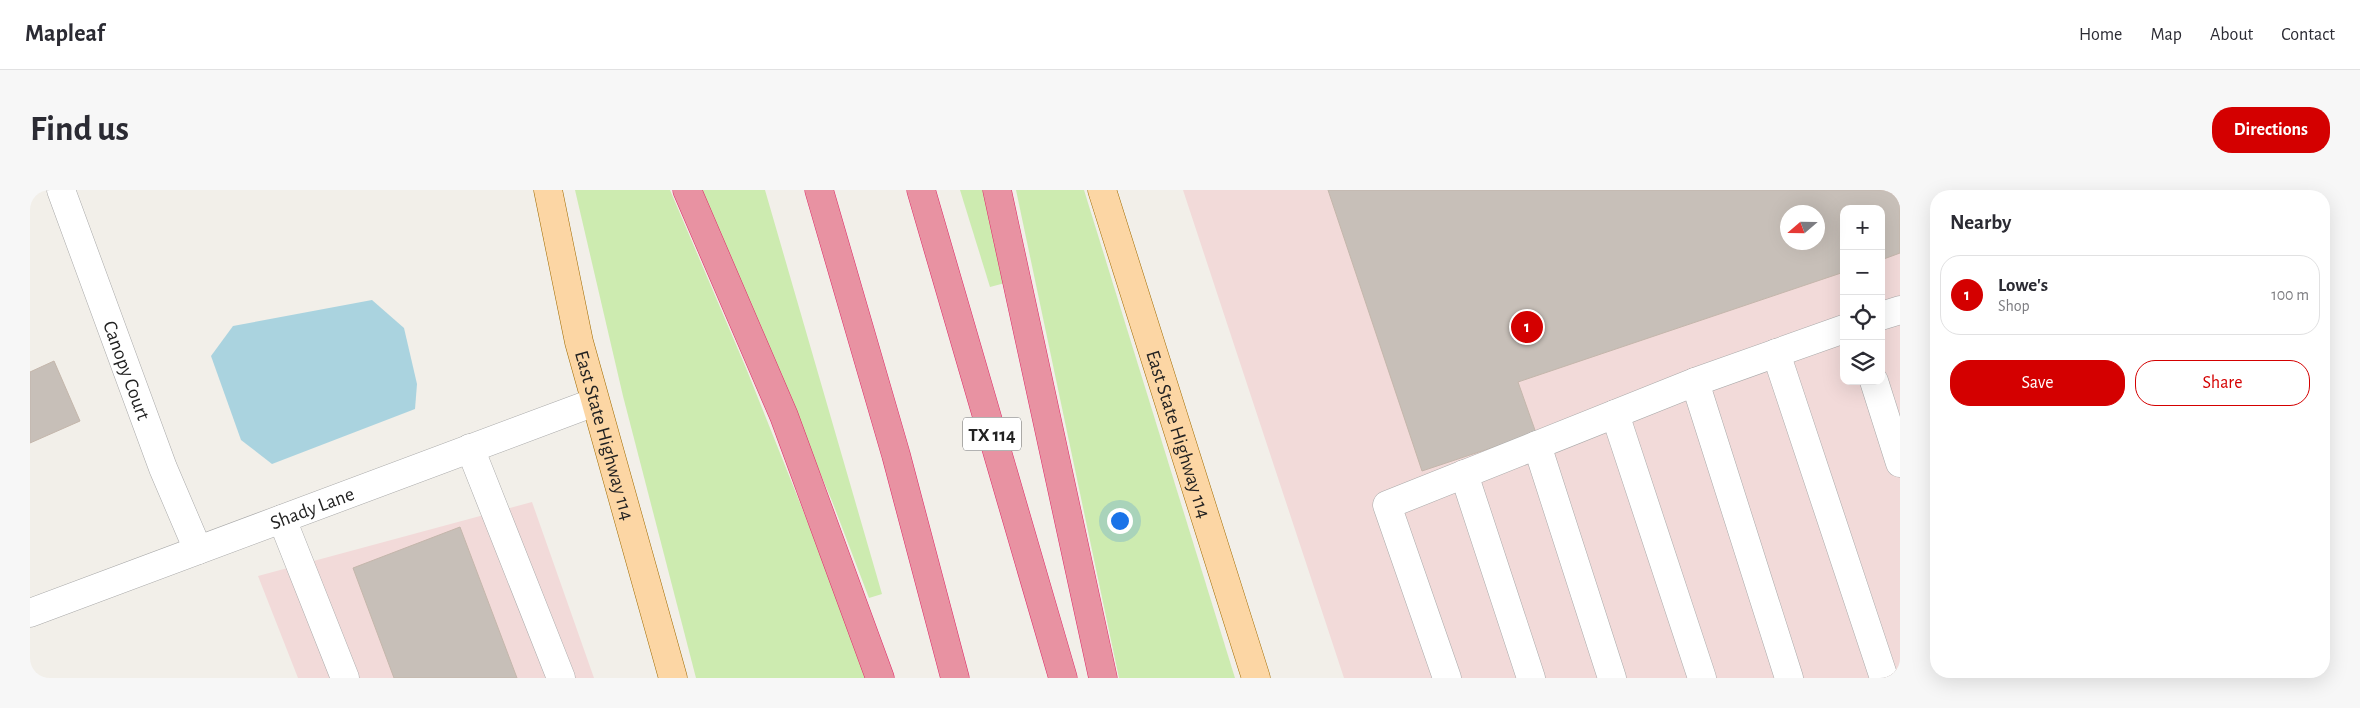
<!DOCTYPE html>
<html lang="en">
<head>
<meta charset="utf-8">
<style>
	:root { --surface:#fff; --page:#f7f7f7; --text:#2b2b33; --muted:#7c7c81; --line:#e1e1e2; --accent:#d40000 }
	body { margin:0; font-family:"Alegreya Sans",sans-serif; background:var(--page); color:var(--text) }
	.controls { position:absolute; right:15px; top:15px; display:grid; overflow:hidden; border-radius:10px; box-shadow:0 5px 20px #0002 }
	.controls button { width:45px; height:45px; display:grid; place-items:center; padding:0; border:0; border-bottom:1px solid var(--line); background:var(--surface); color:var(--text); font:25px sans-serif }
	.compass { position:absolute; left:1750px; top:15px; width:45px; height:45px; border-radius:50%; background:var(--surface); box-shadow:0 5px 20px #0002; rotate:250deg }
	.you { position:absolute; left:1089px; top:330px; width:18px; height:18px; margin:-12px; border:4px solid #fff; border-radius:50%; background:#1a73e8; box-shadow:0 0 0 8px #1a73e833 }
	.badge { display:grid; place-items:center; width:32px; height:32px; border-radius:50%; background:var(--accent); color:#fff; font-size:16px; font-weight:700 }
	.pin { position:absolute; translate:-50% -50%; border:2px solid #fff; box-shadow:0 1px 5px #0006 }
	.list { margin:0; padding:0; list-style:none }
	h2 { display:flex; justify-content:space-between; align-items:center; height:65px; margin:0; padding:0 20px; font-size:21px }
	h2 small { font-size:16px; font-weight:400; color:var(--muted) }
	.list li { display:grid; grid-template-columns:32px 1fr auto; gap:15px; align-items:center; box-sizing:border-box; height:80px; margin:0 10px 10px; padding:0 10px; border:1px solid var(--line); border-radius:20px }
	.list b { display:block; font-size:19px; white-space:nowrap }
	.list p { margin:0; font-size:16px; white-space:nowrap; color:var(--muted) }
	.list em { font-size:16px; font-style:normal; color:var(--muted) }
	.actions { display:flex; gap:10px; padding:15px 20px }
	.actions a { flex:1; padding:11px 0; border:1px solid var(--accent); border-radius:20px; text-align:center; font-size:18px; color:var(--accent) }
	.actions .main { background:var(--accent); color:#fff }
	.icon { flex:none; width:28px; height:28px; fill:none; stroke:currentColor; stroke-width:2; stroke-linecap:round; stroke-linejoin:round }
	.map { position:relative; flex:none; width:1870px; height:488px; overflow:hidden; border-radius:20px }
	header { display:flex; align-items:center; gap:30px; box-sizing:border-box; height:70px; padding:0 25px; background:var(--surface); border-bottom:1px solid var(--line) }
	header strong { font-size:24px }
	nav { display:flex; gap:28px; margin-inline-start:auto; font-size:18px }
	.intro { display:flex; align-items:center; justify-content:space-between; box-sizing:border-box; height:120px; padding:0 30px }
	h1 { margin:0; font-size:35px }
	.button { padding:12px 22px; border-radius:20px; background:var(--accent); color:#fff; font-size:18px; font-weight:700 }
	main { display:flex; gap:30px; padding:0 30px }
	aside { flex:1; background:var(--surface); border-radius:20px; box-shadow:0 5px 20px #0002 }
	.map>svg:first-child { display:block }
</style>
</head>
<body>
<header>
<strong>Mapleaf</strong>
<nav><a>Home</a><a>Map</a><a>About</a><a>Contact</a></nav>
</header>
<div class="intro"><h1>Find us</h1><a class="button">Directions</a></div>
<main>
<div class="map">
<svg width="1870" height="488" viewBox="0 0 1870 488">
	<rect width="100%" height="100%" fill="#f2efe9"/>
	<g fill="#f2dad9" fill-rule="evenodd">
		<path d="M1153,0H1870V488H1314ZM1814,19H1851V191H1814ZM1758,22H1788V52H1758Z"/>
		<polygon points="502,312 564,488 268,488 228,386"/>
	</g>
	<g fill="#cdebb0">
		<polygon points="545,0 640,0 716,178 840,488 666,488 593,206"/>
		<polygon points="670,0 735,0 852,404 839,408 802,311"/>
		<polygon points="930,0 956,0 975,93 960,97"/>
		<polygon points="986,0 1054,0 1205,488 1089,488"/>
	</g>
	<polygon fill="#aad3df" points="342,110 374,138 387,194 385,219 242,274 211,250 181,166 203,136"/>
	<g fill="#c7bfb8" stroke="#c4b6ab" fill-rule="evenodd">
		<path d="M1298,0H1870V63L1851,70V19H1814V82L1488,192L1506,243L1392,281ZM1758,22H1788V52H1758Z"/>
		<polygon points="24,171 50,231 0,253 0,182"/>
		<polygon points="430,337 487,488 364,488 323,378"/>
	</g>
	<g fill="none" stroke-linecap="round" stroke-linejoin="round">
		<defs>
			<g id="minor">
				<path id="s1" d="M31,0L133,278L168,360"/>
				<polyline points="1851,126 1870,120"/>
				<polyline points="1746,163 1854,488"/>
				<polyline points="1844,191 1870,273"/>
				<polyline points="1585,224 1672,488"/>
				<polyline points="1507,255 1582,488"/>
				<polyline points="440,258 531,488"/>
				<polyline points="1434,284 1501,488"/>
				<polyline points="252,329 315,488"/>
				<path id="s2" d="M0,423L565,212"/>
				<polyline points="1417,488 1357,315 1665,192"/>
				<polyline points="1759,488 1665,192 1814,139"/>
			</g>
			<g id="major">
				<path id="s3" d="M518,0L549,152L643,488"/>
				<path id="s4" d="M1072,0L1226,488"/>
			</g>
			<g id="highway">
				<polyline points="657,0 754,226 850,488"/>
				<polyline points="789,0 866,265 925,488"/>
				<polyline points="891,0 1033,488"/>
				<polyline points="967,0 1073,488"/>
			</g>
		</defs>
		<use href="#minor" stroke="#a9a9a9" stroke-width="29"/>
		<use href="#major" stroke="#a06b00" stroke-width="29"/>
		<use href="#highway" stroke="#dc2a67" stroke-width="29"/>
		<use href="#minor" stroke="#fff" stroke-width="28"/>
		<use href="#major" stroke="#fcd6a4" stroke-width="28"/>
		<use href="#highway" stroke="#e892a2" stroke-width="28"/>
	</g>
	<g text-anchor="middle" stroke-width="4" stroke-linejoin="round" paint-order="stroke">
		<rect fill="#fff" stroke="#646464" stroke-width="1" x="933" y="227.5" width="58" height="33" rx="4"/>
		<g font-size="19" font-weight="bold" fill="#222">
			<text x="962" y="251">TX 114</text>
		</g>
		<g font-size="20" fill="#222" stroke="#fff">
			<text dy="7" stroke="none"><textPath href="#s1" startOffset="192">Canopy Court</textPath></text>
			<text dy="7" stroke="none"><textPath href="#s4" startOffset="256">East State Highway 114</textPath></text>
			<text dy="7" stroke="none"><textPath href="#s3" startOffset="252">East State Highway 114</textPath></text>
			<text dy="7" stroke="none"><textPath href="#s2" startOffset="301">Shady Lane</textPath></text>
		</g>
	</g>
</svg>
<div class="controls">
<button>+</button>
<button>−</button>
<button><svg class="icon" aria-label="locate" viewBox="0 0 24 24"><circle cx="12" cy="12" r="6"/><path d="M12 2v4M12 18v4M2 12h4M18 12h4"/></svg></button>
<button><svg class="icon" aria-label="layers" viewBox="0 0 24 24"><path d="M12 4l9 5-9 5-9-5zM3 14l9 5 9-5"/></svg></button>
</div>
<svg class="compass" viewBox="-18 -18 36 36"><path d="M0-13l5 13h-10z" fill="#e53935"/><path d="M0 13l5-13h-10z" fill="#7c7c81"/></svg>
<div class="you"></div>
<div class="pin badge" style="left:1497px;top:137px">1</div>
</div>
<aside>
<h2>Nearby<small></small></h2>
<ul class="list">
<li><span class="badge">1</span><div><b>Lowe's</b><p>Shop</p></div><em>100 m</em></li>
</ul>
<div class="actions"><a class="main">Save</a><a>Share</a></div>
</aside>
</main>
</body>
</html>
